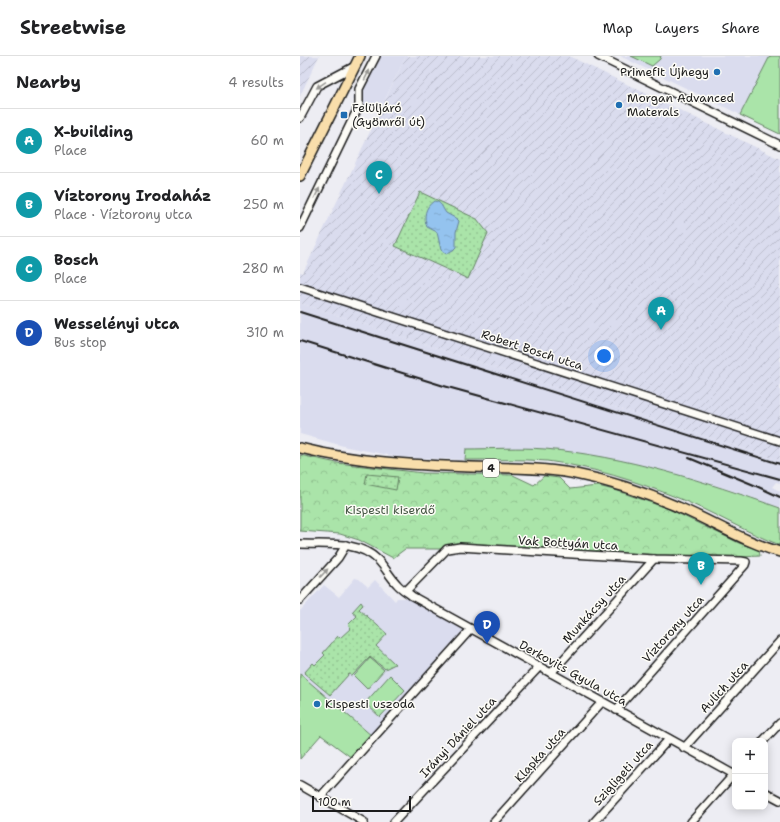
<!DOCTYPE html>
<html lang="en">
<head>
<meta charset="utf-8">
<style>
	:root { --surface:#fff; --page:#f2f2f2; --text:#202124; --muted:#757577; --line:#e0e0e0; --accent:#0f766e }
	body { margin:0; font-family:"Shantell Sans",sans-serif; background:var(--page); color:var(--text) }
	.controls { position:absolute; right:12px; bottom:12px; display:grid; overflow:hidden; border-radius:8px; box-shadow:0 2px 10px #0003 }
	.controls button { width:36px; height:36px; display:grid; place-items:center; padding:0; border:0; border-bottom:1px solid var(--line); background:var(--surface); color:var(--text); font:20px sans-serif }
	.scale { position:absolute; left:12px; bottom:10px; width:99px; box-sizing:border-box; padding-left:4px; border:2px solid #1c1c1c; border-top:0; font-size:11px; line-height:14px; white-space:nowrap; color:#1c1c1c; -webkit-text-stroke:3px #fdfcf7; paint-order:stroke }
	.you { position:absolute; left:304px; top:300px; width:14px; height:14px; margin:-10px; border:3px solid #fff; border-radius:50%; background:#1a73e8; box-shadow:0 0 0 6px #1a73e833 }
	.badge { display:grid; place-items:center; width:26px; height:26px; border-radius:50%; background:var(--accent); color:#fff; font-size:13px; font-weight:700 }
	.pin { position:absolute; translate:-50% -33px; filter:drop-shadow(0 1px 2px #0008) }
	.pin::after { content:''; position:absolute; top:21px; width:14px; height:12px; background:inherit; clip-path:polygon(0 0,100% 0,50% 100%) }
	.list { margin:0; padding:0; list-style:none }
	h2 { display:flex; justify-content:space-between; align-items:center; height:52px; margin:0; padding:0 16px; font-size:17px }
	h2 small { font-size:13px; font-weight:400; color:var(--muted) }
	.list li { display:grid; grid-template-columns:26px 1fr auto; gap:12px; align-items:center; box-sizing:border-box; height:64px; padding:0 16px; border-top:1px solid var(--line) }
	.list b { display:block; font-size:15px; white-space:nowrap }
	.list p { margin:0; font-size:13px; white-space:nowrap; color:var(--muted) }
	.list em { font-size:13px; font-style:normal; color:var(--muted) }
	.map { position:relative; flex:none; width:480px; height:766px; overflow:hidden }
	header { display:flex; align-items:center; gap:24px; box-sizing:border-box; height:56px; padding:0 20px; background:var(--surface); border-bottom:1px solid var(--line) }
	header strong { font-size:19px }
	nav { display:flex; gap:22px; margin-inline-start:auto; font-size:14px }
	main { display:flex }
	aside { flex:1; background:var(--surface) }
	.map>svg:first-child { display:block }
</style>
</head>
<body>
<header>
<strong>Streetwise</strong>
<nav><a>Map</a><a>Layers</a><a>Share</a></nav>
</header>
<main>
<aside>
<h2>Nearby<small>4 results</small></h2>
<ul class="list">
<li><span class="badge" style="background:#0f9aa8">A</span><div><b>X-building</b><p>Place</p></div><em>60 m</em></li>
<li><span class="badge" style="background:#0f9aa8">B</span><div><b>Víztorony Irodaház</b><p>Place · Víztorony utca</p></div><em>250 m</em></li>
<li><span class="badge" style="background:#0f9aa8">C</span><div><b>Bosch</b><p>Place</p></div><em>280 m</em></li>
<li><span class="badge" style="background:#1a4fb4">D</span><div><b>Wesselényi utca</b><p>Bus stop</p></div><em>310 m</em></li>
</ul>
</aside>
<div class="map">
<svg width="480" height="766" viewBox="0 0 480 766">
	<defs>
		<pattern id="industrial-furrows" width="10" height="10" patternUnits="userSpaceOnUse"><rect width="10" height="10" fill="#dadcee"/><path d="M-1 1l2-2M0 10L10 0M9 11l2-2" fill="none" stroke="#babccc"/></pattern>
		<pattern id="forest-crowns" width="20" height="18" patternUnits="userSpaceOnUse"><rect width="20" height="18" fill="#aae4a9"/><path d="M2 6a3 3 0 1 1 6 0M12 15a3 3 0 1 1 6 0" fill="none" stroke="#92c391"/></pattern>
		<pattern id="park-dots" width="8" height="8" patternUnits="userSpaceOnUse"><rect width="8" height="8" fill="#aae4a9"/><path d="M2 2h.1M6 6h.1" fill="none" stroke="#92c391" stroke-width="1.8" stroke-linecap="round"/></pattern>
		<pattern id="water-ripples" width="26" height="14" patternUnits="userSpaceOnUse"><rect width="26" height="14" fill="#94c3ef"/><path d="M2 4q2-2 4 0t4 0M15 11q2-2 4 0t4 0" fill="none" stroke="#7fa7cc"/></pattern>
	</defs>
	<rect width="100%" height="100%" fill="#ededf3"/>
	<filter id="ink" filterUnits="userSpaceOnUse"><feTurbulence type="fractalNoise" baseFrequency=".025" numOctaves="2"/><feDisplacementMap in="SourceGraphic" scale="8" xChannelSelector="R" yChannelSelector="G"/><feConvolveMatrix kernelMatrix="1 2 1 2 8 2 1 2 1" color-interpolation-filters="sRGB"/></filter>
	<g filter="url(#ink)">
		<g fill="#dadcee">
			<polygon points="72,0 106,0 79,56 52,43"/>
			<polygon points="320,0 480,0 480,78"/>
			<polygon points="0,247 308,349 480,404 480,427 476,426 472,431 480,435 480,452 433,435 354,412 296,400 245,393 167,393 165,404 99,401 47,391 0,378"/>
			<polygon points="55,522 59,523 68,531 75,524 95,545 97,542 106,542 132,554 164,574 72,680 0,618 0,555 24,529 39,541"/>
		</g>
		<g fill="url(#industrial-furrows)">
			<polygon points="0,0 19,0 0,40"/>
			<polygon points="106,0 269,0 480,103 480,404 308,349 0,247 0,216 3,217"/>
		</g>
		<g fill="#aae4a9" stroke="#638062">
			<polygon points="331,0 361,0 360,3 352,10"/>
			<polygon points="470,0 480,0 480,78 440,59"/>
			<path d="M166,393C192,393 219,391 245,393C326,400 404,425 480,452V489C445,476 413,456 378,442C336,425 292,411 247,405C221,403 191,404 165,404Z"/>
			<polygon points="70,602 84,614 67,633 54,620"/>
			<polygon points="0,618 72,680 52,702 21,679 0,703"/>
			<polygon points="90,619 105,634 80,661 65,647"/>
		</g>
		<polygon fill="url(#forest-crowns)" stroke="#638062" points="0,399 37,407 123,417 213,419 234,429 244,420 259,422 270,433 298,430 318,435 369,453 439,487 459,494 460,500 440,501 424,504 147,493 105,493 93,502 59,484 40,478 0,475"/>
		<g fill="url(#park-dots)" stroke="#638062">
			<polygon points="120,136 177,163 188,177 168,223 95,190"/>
			<polygon points="67,418 98,421 96,434 65,428"/>
			<polygon points="61,546 63,549 59,553 87,578 76,590 95,608 85,613 70,601 52,620 49,618 30,639 4,617 13,607 15,609 25,599 23,597 38,580 40,582 51,572 48,569 57,560 52,556"/>
		</g>
		<path fill="url(#water-ripples)" stroke="#64809b" d="M134,145C142,146 142,152 146,157L157,163L159,165L156,176V191L153,194L146,198L141,194L137,176L127,171C123,161 125,151 134,145Z"/>
		<g fill="none" stroke-linecap="round" stroke-linejoin="round">
			<defs>
				<g id="minor">
					<polyline points="298,0 480,89"/>
					<polyline points="0,62 17,30 55,10"/>
					<polyline points="0,172 59,50 59,33 76,0"/>
					<polyline points="0,231 480,385"/>
					<path d="M0,488C26,489 58,484 78,504C85,511 90,521 97,528C101,533 107,536 112,540L435,719"/>
					<polyline points="106,535 147,493 160,491 354,503 441,505 446,506 445,509 316,654"/>
					<polyline points="0,544 38,502 46,489"/>
					<polyline points="251,617 354,503"/>
					<polyline points="463,685 480,667"/>
					<polyline points="384,692 480,585"/>
					<polyline points="0,729 64,766"/>
					<polyline points="465,736 480,744"/>
					<polyline points="20,741 171,573"/>
					<polyline points="94,766 239,611"/>
					<polyline points="194,766 302,646"/>
					<polyline points="294,766 369,683"/>
					<polyline points="391,766 435,717"/>
				</g>
				<g id="major">
					<polyline points="0,120 60,0"/>
					<path d="M0,392C56,406 113,409 171,411C204,412 238,411 271,417C307,424 344,436 378,451C412,465 444,486 480,496"/>
				</g>
			</defs>
			<use href="#minor" stroke="#1c1c1c" stroke-width="10"/>
			<use href="#major" stroke="#1c1c1c" stroke-width="12"/>
			<use href="#minor" stroke="#fdfcf7" stroke-width="7"/>
			<use href="#major" stroke="#f9deab" stroke-width="9"/>
			<g stroke="#1c1c1c" stroke-width="2">
				<polyline points="0,256 480,408"/>
				<polyline points="0,285 144,330 480,423"/>
				<polyline points="389,402 454,429 480,441"/>
			</g>
		</g>
		<defs><path id="oneway-solid" d="M-6-.8H1V-3.2L6.5 0L1 3.2V.8H-6Z"/></defs>
		<g fill="#989794">
			<use href="#oneway-solid" transform="translate(67 19) rotate(-63)"/>
			<use href="#oneway-solid" transform="translate(21 29) rotate(146)"/>
			<use href="#oneway-solid" transform="translate(17 137) rotate(-64)"/>
			<use href="#oneway-solid" transform="translate(24 517) rotate(-47)"/>
		</g>
	</g>
	<g fill="#1f6fb2" stroke="#fdfcf7" stroke-width="1.5">
		<circle cx="417" cy="16" r="4"/>
		<circle cx="319" cy="49" r="4"/>
		<rect x="40" y="55" width="8" height="8" rx="2"/>
		<circle cx="17" cy="648" r="4"/>
	</g>
	<g text-anchor="middle" stroke-width="3" stroke-linejoin="round" paint-order="stroke">
		<rect fill="#fdfcf7" stroke="#605f5e" stroke-width="1" x="183" y="403" width="16" height="18" rx="3"/>
		<g font-size="11" font-weight="bold" fill="#1c1c1c">
			<text x="191" y="416">4</text>
		</g>
		<g font-size="12" fill="#1c1c1c" stroke="#fdfcf7" text-anchor="start">
			<text x="409" y="20" text-anchor="end">Primefit Újhegy</text>
			<text x="327" y="46">Morgan Advanced<tspan x="327" dy="14">Materals</tspan></text>
			<text x="52" y="56">Felüljáró<tspan x="52" dy="14">(Gyömrői út)</tspan></text>
			<text x="25" y="652">Kispesti uszoda</text>
		</g>
		<g font-size="12" fill="#1c1c1c" stroke="#fdfcf7">
			<text transform="translate(232 294) rotate(18)" y="4">Robert Bosch utca</text>
			<text transform="translate(268 487) rotate(3)" y="4">Vak Bottyán utca</text>
			<text transform="translate(294 553) rotate(-48)" y="4">Munkácsy utca</text>
			<text transform="translate(373 573) rotate(-48)" y="4">Víztorony utca</text>
			<text transform="translate(273 617) rotate(29)" y="4">Derkovits Gyula utca</text>
			<text transform="translate(424 631) rotate(-48)" y="4">Aulich utca</text>
			<text transform="translate(158 681) rotate(-47)" y="4">Irányi Dániel utca</text>
			<text transform="translate(240 699) rotate(-48)" y="4">Klapka utca</text>
			<text transform="translate(323 717) rotate(-48)" y="4">Szigligeti utca</text>
		</g>
		<g font-size="12" fill="#475846" stroke="#fdfcf7">
			<text x="90" y="458">Kispesti kiserdő</text>
		</g>
	</g>
</svg>
<div class="controls">
<button>+</button>
<button>−</button>
</div>
<div class="scale">100 m</div>
<div class="you"></div>
<div class="pin badge" style="left:361px;top:274px;background:#0f9aa8">A</div>
<div class="pin badge" style="left:401px;top:529px;background:#0f9aa8">B</div>
<div class="pin badge" style="left:79px;top:138px;background:#0f9aa8">C</div>
<div class="pin badge" style="left:187px;top:588px;background:#1a4fb4">D</div>
</div>
</main>
</body>
</html>
